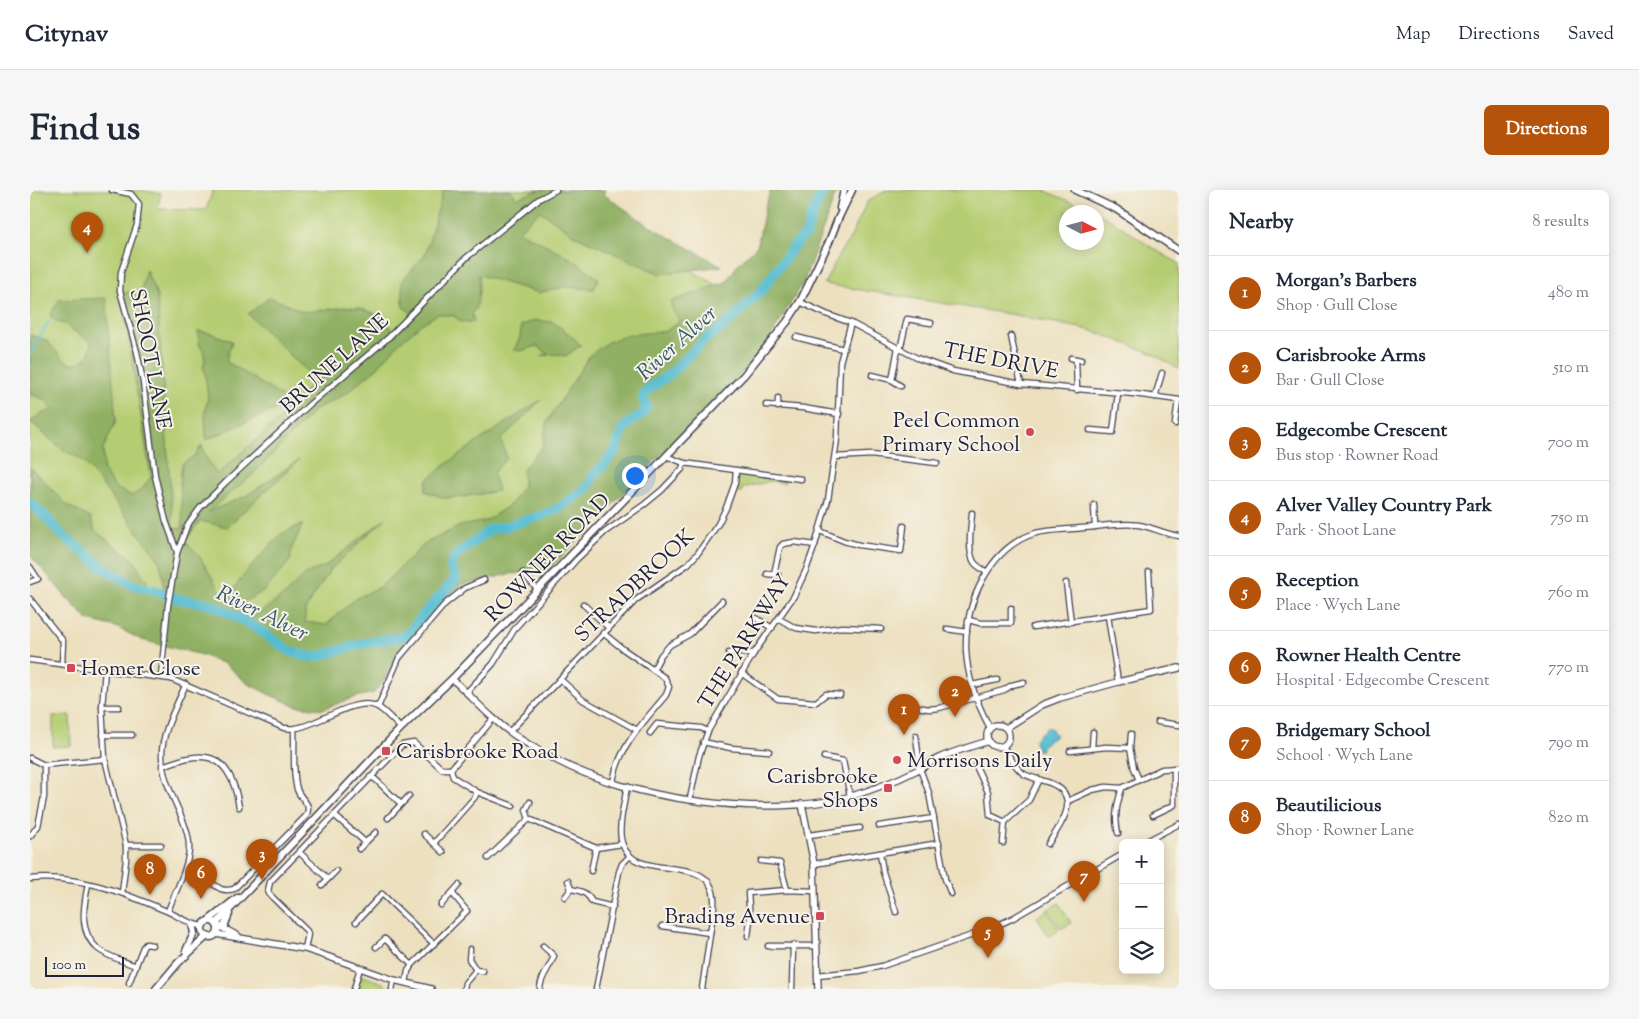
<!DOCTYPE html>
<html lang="en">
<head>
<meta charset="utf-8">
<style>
	:root { --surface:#fff; --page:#f6f6f7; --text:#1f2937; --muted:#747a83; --line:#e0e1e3; --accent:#b45309 }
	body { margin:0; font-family:"Sorts Mill Goudy",serif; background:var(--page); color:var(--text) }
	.controls { position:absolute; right:15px; bottom:15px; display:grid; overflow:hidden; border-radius:8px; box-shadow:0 2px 12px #0003 }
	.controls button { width:45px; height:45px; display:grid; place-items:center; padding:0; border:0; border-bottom:1px solid var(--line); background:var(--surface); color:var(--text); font:25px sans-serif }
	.compass { position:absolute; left:1029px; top:15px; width:45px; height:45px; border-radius:50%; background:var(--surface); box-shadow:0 2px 12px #0003; rotate:96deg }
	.scale { position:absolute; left:15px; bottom:12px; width:79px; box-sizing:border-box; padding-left:5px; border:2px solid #22223b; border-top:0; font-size:14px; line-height:18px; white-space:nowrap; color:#22223b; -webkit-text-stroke:4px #f7f3e8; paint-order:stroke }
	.you { position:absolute; left:604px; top:285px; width:18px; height:18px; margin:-12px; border:4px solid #fff; border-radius:50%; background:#1a73e8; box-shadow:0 0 0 8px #1a73e833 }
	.badge { display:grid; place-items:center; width:32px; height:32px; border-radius:50%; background:var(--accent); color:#fff; font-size:16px; font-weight:700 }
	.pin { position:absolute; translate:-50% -41px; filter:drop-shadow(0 1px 2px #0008) }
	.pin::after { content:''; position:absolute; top:26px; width:18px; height:15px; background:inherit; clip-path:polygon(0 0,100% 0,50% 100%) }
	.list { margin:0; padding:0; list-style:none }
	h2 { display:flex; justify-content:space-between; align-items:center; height:65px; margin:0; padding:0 20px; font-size:21px }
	h2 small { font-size:16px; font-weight:400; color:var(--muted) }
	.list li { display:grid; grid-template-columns:32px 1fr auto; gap:15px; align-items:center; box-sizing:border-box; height:75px; padding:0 20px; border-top:1px solid var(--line) }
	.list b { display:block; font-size:19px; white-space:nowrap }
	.list p { margin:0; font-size:16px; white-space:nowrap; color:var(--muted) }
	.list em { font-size:16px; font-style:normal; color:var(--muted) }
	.icon { flex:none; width:28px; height:28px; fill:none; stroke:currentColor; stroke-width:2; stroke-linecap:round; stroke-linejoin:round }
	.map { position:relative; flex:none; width:1149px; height:799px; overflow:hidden; border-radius:8px }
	header { display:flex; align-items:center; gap:30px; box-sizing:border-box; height:70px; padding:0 25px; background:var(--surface); border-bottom:1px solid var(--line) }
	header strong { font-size:24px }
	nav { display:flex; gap:28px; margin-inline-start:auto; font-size:18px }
	.intro { display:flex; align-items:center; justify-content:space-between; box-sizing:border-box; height:120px; padding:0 30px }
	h1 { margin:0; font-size:35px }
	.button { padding:12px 22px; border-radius:8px; background:var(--accent); color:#fff; font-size:18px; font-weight:700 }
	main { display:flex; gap:30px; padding:0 30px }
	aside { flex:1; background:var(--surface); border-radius:8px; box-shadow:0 2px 12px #0003 }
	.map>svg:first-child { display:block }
</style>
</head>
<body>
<header>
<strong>Citynav</strong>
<nav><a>Map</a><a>Directions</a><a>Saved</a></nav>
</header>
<div class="intro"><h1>Find us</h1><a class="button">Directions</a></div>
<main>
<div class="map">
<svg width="1149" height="799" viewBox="0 0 1149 799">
	<rect width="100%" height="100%" fill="#f7f3e8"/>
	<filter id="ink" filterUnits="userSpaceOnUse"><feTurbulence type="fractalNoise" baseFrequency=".02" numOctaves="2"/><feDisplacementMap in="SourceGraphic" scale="10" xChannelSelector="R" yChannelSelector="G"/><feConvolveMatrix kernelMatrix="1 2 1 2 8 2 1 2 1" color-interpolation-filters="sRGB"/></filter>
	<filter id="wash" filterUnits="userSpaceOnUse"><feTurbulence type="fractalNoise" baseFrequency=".0096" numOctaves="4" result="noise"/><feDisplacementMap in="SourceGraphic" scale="20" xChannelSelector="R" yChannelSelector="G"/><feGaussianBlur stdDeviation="1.12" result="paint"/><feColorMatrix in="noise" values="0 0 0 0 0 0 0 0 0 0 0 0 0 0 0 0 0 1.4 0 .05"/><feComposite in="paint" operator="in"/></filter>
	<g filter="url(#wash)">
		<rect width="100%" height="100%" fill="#ece0bf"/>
		<g fill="#b5cd72" stroke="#6c7856">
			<polygon points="0,0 112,0 131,4 127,19 176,20 183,0 554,0 551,16 721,115 299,483 86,425 0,333"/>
			<path d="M856,0H1013L1065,22H1036V52H1066L1067,23C1096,36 1120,60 1149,73V179L1121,163L1060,140L985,125L794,94L811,61L820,49L837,12Z"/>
			<polygon points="713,285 755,290 754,293 741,291 713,298 711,303 704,302 708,288"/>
			<polygon points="40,525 41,556 23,557 23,526"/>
			<polygon points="1029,713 1041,733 1031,739 1018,719"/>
			<polygon points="1017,720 1029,740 1019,747 1007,727"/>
			<polygon points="331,785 353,793 356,796 356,799 326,799 328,788"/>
		</g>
		<g fill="#90b064" stroke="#596950">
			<path d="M415,0H480L487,8L510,0H575L573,4L621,37L692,76L630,84L546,46L510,21L488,41C519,56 542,67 569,89L564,99L534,97L509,103L449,85C449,97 450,114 442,124L444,132H431L424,126L408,124L390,135L369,153L347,178L314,205L286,219L222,285L178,322L216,306L269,270L197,337L170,331L155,351L168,364L195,409L224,373L251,344L273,334L262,358L260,371L234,401L204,417L218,428L228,424L253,406L277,383L294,377L356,328L300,380L275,420V432L296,435L325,409L350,397L396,353L430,336L456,331L481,314L493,296V279L512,257L517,232L560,165L578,152L597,145L636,141L650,131L643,121L640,112L696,92L708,74L727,56L736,14L741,0H807L774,91L730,164L518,380L480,384L430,395L412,413L399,430L387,444L344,503L325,507L293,519L266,516L238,504L217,493L195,474L172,465L112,450L86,437L58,430L37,408L0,365V277L38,316L61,328L65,341L103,369L124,404L134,402L133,386L129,370L58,276L49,268L33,260L1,232L11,224L23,220L16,210L0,204V145L16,150L31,167L40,174C56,173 60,167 61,152L40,139L36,134L27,132L20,126L29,110L76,108L86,231L73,259L74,282L86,298L102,306L112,299L121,287L91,103L111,101L116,80L127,106L143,338H153L150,292L152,274L164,266L172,255L175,266L187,284L256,224L248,218L176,250L175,221L178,208L175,183L173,177L175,170L173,161L169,154L168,141L180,143L202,151L196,171L262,213L286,190L218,124L240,107L274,122L316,117L330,118L353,127L366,145L382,123L373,117L372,91L395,65L413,2Z"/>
			<polygon points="505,130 523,132 539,144 551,155 536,166 525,164 511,166 518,164 507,156 491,161 484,160 490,147 491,136"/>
			<path d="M511,210L471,250L477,268L463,283L468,301L433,307L414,308L395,301L397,290C432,260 472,236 511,210Z"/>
		</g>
		<path fill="#53bcd0" stroke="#3a6f86" d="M1016,538H1021L1026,546C1018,551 1014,551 1011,560L1008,561C1000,548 1009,546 1016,538Z"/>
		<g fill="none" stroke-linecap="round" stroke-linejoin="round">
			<polyline stroke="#53bcd0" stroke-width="2" points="0,164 19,131"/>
			<polyline stroke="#53bcd0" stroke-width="10" points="0,313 15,326 31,344 75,379 103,395 124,400 149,409 181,414 220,434 260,461 275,466 286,467 331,454 376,446 400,417 426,389 421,377 425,366 461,339 477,336 510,326 529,318 552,302 557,298 564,285 575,274 585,261 593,238 599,233 610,226 617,217 613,209 614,205 621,197 640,184 677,148 698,133 731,101 764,56 777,43 781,27 793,0"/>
		</g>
	</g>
	<g filter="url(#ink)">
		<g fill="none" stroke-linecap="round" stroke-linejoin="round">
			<defs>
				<g id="minor">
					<polyline points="82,0 101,4 109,14 107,35 91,82 90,101 107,162 113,192 125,286 136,331 147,362"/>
					<polyline points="770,112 796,124 821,133 887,168 923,181 991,194 1104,204 1149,210"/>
					<polyline points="981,146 991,194"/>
					<polyline points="766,147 813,159"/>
					<polyline points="870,160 877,129 901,133"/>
					<polyline points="1041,168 1051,170"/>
					<polyline points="1046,169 1047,200"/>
					<polyline points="842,185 862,190 871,196"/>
					<polyline points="862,190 868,158"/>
					<polyline points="1125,207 1132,183"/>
					<polyline points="736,215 773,218 809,224"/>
					<polyline points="748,217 748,208"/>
					<polyline points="1145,234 1148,210"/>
					<polyline points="1060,240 1083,242 1088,203"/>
					<polyline points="636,266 654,273 771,289"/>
					<polyline points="805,267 841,265 907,273"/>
					<polyline points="1064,315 1065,337"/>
					<path d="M942,323C941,337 937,360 944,372C947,377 953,379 957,382"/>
					<polyline points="790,341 814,351 829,355 871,361 874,336"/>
					<polyline points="0,377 8,389 0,392"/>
					<polyline points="493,383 507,399"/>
					<polyline points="737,384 748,385"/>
					<polyline points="744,384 750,357 753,354 764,352 785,355"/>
					<polyline points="1036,393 1041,432"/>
					<polyline points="0,409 33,451 32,474"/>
					<polyline points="553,414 579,438"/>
					<polyline points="1078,426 1088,492"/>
					<polyline points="726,428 742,438"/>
					<polyline points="749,429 766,438 786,441 812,437 851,439"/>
					<polyline points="939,430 950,433 981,433 981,418"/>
					<polyline points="1003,437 1121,419 1119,382"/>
					<polyline points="917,439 937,442"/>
					<path d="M573,443L593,459L635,488L639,497L636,505C614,532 589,556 583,592"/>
					<polyline points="699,463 724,463"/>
					<path d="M0,470L141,489L254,538C258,538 262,539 266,538C289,535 326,505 348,517C356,522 364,532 371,538"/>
					<polyline points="75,480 72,517 75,569 96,655 96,670 92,703"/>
					<polyline points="623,480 631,465 640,455 660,444 692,411"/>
					<polyline points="711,483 748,509 786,512 796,504 810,505"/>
					<polyline points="131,486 138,415 147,363 157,336 170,318 196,292 280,214 358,148 436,68 509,9 526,0"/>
					<polyline points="530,489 553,510 607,540"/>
					<polyline points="942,495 967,490"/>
					<polyline points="437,502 463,474 486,437 546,370 575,342 615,314 632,300 652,279 654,273"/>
					<polyline points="881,516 899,519 909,518 974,500 982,495 994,492"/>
					<polyline points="72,517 89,517"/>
					<polyline points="348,517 369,468 415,414 435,398 454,390"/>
					<polyline points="1128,532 1149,535"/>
					<path d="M960,538C947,514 937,487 936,459C935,413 959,357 1006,343C1021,339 1037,340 1052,338C1070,337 1090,332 1109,335C1122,337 1135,344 1149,346"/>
					<polyline points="480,541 606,410 658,374 668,363 688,334 696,318 705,293 706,280"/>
					<polyline points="620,543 627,534 671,538 678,541"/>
					<polyline points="73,545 102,545"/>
					<polyline points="886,546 890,579 899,603 915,689 921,704"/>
					<polyline points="673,552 701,558 739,561"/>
					<path d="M973,556C979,565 984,577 994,584C1001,588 1012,590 1020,593C1053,606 1031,635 1018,654"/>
					<polyline points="1062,558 1063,542"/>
					<polyline points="1100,558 1101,544"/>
					<polyline points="1040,561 1076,557 1100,558 1104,578 1109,590"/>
					<polyline points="794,567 813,571 820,606"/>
					<polyline points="0,568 14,575 75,569"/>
					<path d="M132,576C145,572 161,565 174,567C199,569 206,597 209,617"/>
					<polyline points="946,576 958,602 960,625 975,632 999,610 1009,589"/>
					<polyline points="421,579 423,587 447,602 483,616"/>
					<polyline points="340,587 345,589 371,614"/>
					<path d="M597,596C595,611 587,638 592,653C605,697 689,656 684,717L672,799"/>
					<polyline points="660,609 669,566 678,541 724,463 764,406 776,380 785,355 798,310 801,289 807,249 810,172 821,133"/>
					<polyline points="1038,611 1062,600 1076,597 1092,598 1132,579 1149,578"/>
					<polyline points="500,612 496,620 499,629 566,658 592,654"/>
					<polyline points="304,625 335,652"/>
					<polyline points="1123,625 1144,615 1144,578"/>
					<polyline points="358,628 379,606"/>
					<polyline points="849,636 904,628"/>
					<path d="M1088,643C1084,626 1087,614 1092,598"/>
					<polyline points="394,644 413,662"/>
					<polyline points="779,645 830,638"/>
					<polyline points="0,646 8,636 14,607 14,575"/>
					<polyline points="404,653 445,607 447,602"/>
					<polyline points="973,653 975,632"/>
					<polyline points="1113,653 1149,634"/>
					<polyline points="96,655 131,655"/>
					<polyline points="329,659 346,642"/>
					<polyline points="269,662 298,689"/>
					<polyline points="850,663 853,682 866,722"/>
					<polyline points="458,668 499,629"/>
					<polyline points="731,671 750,673 757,700"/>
					<polyline points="784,674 909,653"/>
					<path d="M156,676C170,681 178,692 191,699C196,701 200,700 204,699L276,626C283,613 270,610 267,599C262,583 265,556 264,539"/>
					<polyline points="561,681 566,658"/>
					<path d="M0,689C46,684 92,702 134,720C147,725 158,734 172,736"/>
					<path d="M538,691L541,699C551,701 557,702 562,712L583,717"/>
					<path d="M58,694C54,715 48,741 67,758C77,767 94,771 106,776"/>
					<polyline points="292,695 306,681"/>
					<polyline points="535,707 541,699"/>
					<polyline points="411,715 429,695"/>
					<path d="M138,721C145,702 157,681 159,660C161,631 132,600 132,566C131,543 147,515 156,494"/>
					<polyline points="326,732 352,704 404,754"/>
					<polyline points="632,736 680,743"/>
					<polyline points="718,746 720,730 718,703 757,700 785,701"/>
					<polyline points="738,756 786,756"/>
					<polyline points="346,757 355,749 382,775"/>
					<polyline points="275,759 278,744 277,741 240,705 238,701 240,692 372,555 384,553 412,579 421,579 463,529"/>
					<polyline points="440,759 439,769 446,780 453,781"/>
					<polyline points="787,785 829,781 852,776 960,739 983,728 1093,664"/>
					<polyline points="99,793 113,757 116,754 122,755"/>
					<polyline points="376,793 378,781 382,775 437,721 422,703"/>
					<polyline points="324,799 330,778"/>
					<polyline points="362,799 364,790"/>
					<polyline points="434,799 435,793 446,780"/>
					<path d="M510,799C510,787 520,778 524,766L513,756"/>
					<polyline points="566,799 589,682 592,674 600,666"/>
					<polyline points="762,799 763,755"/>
				</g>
				<g id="tertiary">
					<path d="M422,489C436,501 449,516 463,528C481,545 504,558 526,570C601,610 736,628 818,607C843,600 866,591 889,579C896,576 902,571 909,568C925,561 942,556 959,551"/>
					<circle cx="968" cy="546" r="11"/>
					<polyline points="976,538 1012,515 1030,508 1088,492 1149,478"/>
					<polyline points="772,614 784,674 788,799"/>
					<polyline points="187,735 208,746"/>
					<polyline points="186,744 275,759 302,768 364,790 401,799"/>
				</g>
				<g id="secondary">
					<polyline points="1045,0 1086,19 1149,61"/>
					<polyline points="810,18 814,0"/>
					<polyline points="178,731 207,708"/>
					<circle cx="180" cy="739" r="8"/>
					<polyline points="186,734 371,538 422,489 714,185 757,132 770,112 799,52 808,29 822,0"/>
					<polyline points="195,739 195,734 199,724"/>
					<polyline points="156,761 164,743 162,734"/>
					<polyline points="126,799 148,773 177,746"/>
				</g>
			</defs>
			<use href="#minor" stroke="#403e4f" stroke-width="7"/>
			<use href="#tertiary" stroke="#403e4f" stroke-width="8"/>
			<use href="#secondary" stroke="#403e4f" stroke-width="9"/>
			<use href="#minor" stroke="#fff" stroke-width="4.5"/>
			<use href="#tertiary" stroke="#fff" stroke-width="5.5"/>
			<use href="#secondary" stroke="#fff" stroke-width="6"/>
		</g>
	</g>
	<g fill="#d1495b" stroke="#f7f3e8" stroke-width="2">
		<circle cx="1000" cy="242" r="5"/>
		<rect x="36" y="473" width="10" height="10" rx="2.5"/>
		<rect x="351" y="556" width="10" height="10" rx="2.5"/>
		<circle cx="867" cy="570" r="5"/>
		<rect x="853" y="593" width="10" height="10" rx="2.5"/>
		<rect x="785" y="721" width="10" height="10" rx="2.5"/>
	</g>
	<g text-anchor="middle" stroke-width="4" stroke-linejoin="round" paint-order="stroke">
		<g font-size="21" fill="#22223b" stroke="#f7f3e8">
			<text transform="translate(121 169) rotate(79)" y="7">SHOOT LANE</text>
			<text transform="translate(971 170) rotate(11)" y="7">THE DRIVE</text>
			<text transform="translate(304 173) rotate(-42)" y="7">BRUNE LANE</text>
			<text transform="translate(517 367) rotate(-46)" y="7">ROWNER ROAD</text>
			<text transform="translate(604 395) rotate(-43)" y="7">STRADBROOK</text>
			<text transform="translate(714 451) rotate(-58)" y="7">THE PARKWAY</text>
		</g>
		<g font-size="21" fill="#22223b" stroke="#f7f3e8" text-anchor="end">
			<text x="990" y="237">Peel Common<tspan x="990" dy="24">Primary School</tspan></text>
			<text x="51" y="485" text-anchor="start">Homer Close</text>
			<text x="366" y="568" text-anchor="start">Carisbrooke Road</text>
			<text x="877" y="577" text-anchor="start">Morrisons Daily</text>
			<text x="848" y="593">Carisbrooke<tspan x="848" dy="24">Shops</tspan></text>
			<text x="780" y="733">Brading Avenue</text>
		</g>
		<g font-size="22" font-style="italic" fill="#33586f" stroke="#f7f3e8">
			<text transform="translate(646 152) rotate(-42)" y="8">River Alver</text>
			<text transform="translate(233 422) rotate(26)" y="8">River Alver</text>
		</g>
	</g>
</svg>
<div class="controls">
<button>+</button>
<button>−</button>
<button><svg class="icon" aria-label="layers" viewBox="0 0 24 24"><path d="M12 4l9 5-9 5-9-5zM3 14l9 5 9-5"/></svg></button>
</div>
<svg class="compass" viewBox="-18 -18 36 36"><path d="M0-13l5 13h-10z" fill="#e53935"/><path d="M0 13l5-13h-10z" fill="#747a83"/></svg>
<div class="scale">100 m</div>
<div class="you"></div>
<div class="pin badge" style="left:874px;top:545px">1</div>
<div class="pin badge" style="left:925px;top:527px">2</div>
<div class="pin badge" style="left:232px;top:690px">3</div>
<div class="pin badge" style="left:57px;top:63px">4</div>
<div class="pin badge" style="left:958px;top:768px">5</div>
<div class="pin badge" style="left:171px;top:709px">6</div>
<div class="pin badge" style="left:1054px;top:712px">7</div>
<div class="pin badge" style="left:120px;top:705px">8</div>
</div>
<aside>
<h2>Nearby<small>8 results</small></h2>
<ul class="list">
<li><span class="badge">1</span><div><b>Morgan's Barbers</b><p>Shop · Gull Close</p></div><em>480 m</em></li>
<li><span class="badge">2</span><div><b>Carisbrooke Arms</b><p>Bar · Gull Close</p></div><em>510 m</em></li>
<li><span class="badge">3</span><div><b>Edgecombe Crescent</b><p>Bus stop · Rowner Road</p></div><em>700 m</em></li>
<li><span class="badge">4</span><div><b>Alver Valley Country Park</b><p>Park · Shoot Lane</p></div><em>750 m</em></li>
<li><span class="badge">5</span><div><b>Reception</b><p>Place · Wych Lane</p></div><em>760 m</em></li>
<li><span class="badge">6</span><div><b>Rowner Health Centre</b><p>Hospital · Edgecombe Crescent</p></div><em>770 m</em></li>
<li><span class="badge">7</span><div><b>Bridgemary School</b><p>School · Wych Lane</p></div><em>790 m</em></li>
<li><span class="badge">8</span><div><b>Beautilicious</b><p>Shop · Rowner Lane</p></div><em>820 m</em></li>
</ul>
</aside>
</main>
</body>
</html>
